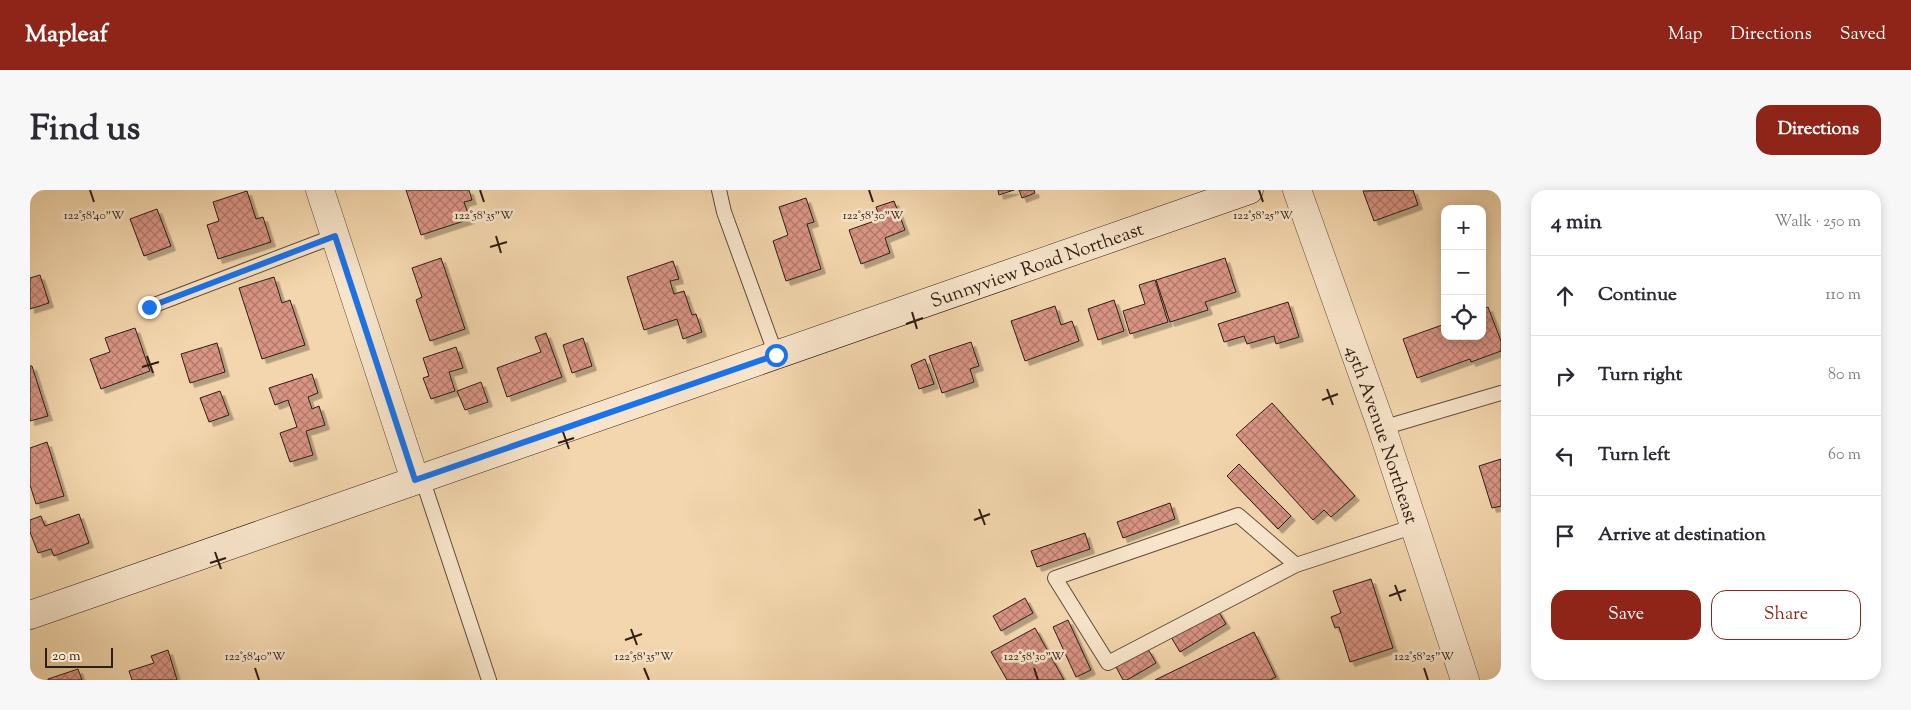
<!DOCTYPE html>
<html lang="en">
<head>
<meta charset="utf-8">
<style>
	:root { --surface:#fff; --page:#f7f7f7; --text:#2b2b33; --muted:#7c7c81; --line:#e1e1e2; --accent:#8f2418 }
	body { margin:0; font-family:"Sorts Mill Goudy",serif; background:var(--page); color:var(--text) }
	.controls { position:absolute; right:15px; top:15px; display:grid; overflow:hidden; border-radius:10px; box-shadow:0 2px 12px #0003 }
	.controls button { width:45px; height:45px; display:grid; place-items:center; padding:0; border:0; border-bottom:1px solid var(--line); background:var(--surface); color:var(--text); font:25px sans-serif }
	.scale { position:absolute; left:15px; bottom:12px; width:68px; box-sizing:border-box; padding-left:5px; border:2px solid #2f1e14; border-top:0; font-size:14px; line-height:18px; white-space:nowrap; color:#2f1e14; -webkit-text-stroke:4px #f7e4ca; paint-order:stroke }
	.stop { position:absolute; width:15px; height:15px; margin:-11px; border:4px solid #1a73e8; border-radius:50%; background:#fff }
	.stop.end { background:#1a73e8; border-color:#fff; box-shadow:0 1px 5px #0008 }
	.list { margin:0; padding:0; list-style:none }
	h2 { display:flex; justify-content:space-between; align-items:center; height:65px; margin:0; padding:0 20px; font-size:21px }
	h2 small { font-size:16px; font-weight:400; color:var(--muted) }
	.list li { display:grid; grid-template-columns:32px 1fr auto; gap:15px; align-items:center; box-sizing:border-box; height:80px; padding:0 20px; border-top:1px solid var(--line) }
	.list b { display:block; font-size:19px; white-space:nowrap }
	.list em { font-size:16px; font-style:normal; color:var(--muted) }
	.actions { display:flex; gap:10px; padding:15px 20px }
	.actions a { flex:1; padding:11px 0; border:1px solid var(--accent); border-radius:15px; text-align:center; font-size:18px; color:var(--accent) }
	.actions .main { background:var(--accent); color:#fff }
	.icon { flex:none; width:28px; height:28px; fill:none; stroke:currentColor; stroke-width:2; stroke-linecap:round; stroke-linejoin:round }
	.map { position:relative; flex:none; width:1471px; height:490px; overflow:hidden; border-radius:15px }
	header { display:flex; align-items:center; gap:30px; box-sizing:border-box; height:70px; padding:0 25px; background:var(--accent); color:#fff }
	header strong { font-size:24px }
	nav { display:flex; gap:28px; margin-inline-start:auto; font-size:18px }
	.intro { display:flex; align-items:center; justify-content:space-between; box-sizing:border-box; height:120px; padding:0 30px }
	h1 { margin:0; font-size:35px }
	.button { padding:12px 22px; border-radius:15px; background:var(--accent); color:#fff; font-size:18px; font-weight:700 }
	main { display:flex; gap:30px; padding:0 30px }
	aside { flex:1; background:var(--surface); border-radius:15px; box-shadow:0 2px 12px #0003 }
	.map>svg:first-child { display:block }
</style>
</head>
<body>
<header>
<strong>Mapleaf</strong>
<nav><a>Map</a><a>Directions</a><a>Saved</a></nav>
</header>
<div class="intro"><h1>Find us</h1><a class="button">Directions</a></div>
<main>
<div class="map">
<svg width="1471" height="490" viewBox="0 0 1471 490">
	<defs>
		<pattern id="building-cross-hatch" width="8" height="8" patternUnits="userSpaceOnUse" patternTransform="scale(1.25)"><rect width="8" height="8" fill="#d99484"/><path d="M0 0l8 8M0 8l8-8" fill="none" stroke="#b0786b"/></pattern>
		<filter id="shadow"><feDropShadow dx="4.5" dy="4.5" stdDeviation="0" flood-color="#0004"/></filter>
	</defs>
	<rect width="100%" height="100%" fill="#f3d6ad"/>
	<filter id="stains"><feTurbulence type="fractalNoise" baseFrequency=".004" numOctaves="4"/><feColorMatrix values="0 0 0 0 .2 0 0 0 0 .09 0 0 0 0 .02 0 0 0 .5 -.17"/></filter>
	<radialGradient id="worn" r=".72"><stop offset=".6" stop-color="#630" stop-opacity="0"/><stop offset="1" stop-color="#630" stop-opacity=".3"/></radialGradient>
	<g fill="url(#building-cross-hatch)" stroke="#2f1e14" filter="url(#shadow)">
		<polygon points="376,0 439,0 442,10 434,12 440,29 391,45"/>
		<polygon points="968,0 984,0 969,5"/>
		<polygon points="989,0 1004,0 1005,3 992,8"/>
		<polygon points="1383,0 1388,15 1344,31 1333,1"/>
		<polygon points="217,1 226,29 233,27 241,52 188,69 177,35 189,31 183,12"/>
		<polygon points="776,8 784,32 777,34 791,79 756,91 743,51 758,45 749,17"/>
		<polygon points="864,11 875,40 855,48 860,63 831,74 819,40 850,29 846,17"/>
		<polygon points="127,19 141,56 114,66 100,29"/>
		<polygon points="411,68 435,139 400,151 386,110 392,107 382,78"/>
		<polygon points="1195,68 1206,102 1175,112 1178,120 1140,132 1126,90"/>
		<polygon points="643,71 649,89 640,91 644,104 654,101 662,125 666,124 672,142 653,149 647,129 614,140 597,87"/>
		<polygon points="10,85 19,113 0,119 0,88"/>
		<polygon points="244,87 252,113 260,110 275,155 232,169 209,98"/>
		<polygon points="1125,90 1138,132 1100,144 1093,121 1115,114 1109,95"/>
		<polygon points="1084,110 1094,141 1068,150 1058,119"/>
		<polygon points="1258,112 1269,147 1246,154 1244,146 1217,154 1214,146 1194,152 1188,134"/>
		<polygon points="1025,116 1031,135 1042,131 1049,151 995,171 981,131"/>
		<polygon points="1458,117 1471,151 1471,161 1441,172 1440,169 1387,188 1373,149 1415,134 1415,146 1452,146 1452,120"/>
		<polygon points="105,138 120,181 71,199 60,169 80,162 75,148"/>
		<polygon points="516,143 532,187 477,207 467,178 511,162 505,147"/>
		<polygon points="553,148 562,176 542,183 533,155"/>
		<polygon points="941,152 949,176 940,179 944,192 912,203 899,166"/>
		<polygon points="187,153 195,182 160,193 151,164"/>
		<polygon points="426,157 433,178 419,182 425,201 401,209 393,188 399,186 393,168"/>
		<polygon points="895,169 904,194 889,199 881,175"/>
		<polygon points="0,176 2,176 18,226 0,231"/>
		<polygon points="282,184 288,203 278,207 282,219 289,216 295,235 276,241 283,265 260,272 250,243 267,237 258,210 245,215 239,198"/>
		<polygon points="451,192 458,212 435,220 427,201"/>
		<polygon points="190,201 199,225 179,232 170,208"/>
		<polygon points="1242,213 1325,306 1301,327 1294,320 1283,330 1206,245"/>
		<polygon points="17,252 34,306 6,314 0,295 0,258"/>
		<polygon points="1471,269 1471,316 1462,318 1449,276"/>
		<polygon points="1209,274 1261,326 1248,339 1197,286"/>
		<polygon points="1140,313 1145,329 1093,348 1087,332"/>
		<polygon points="49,324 59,353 24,366 21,359 8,363 0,342 0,330 11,326 15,336"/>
		<polygon points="1055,343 1060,359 1007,377 1001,361"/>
		<polygon points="1341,389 1363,458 1320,472 1309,437 1305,438 1301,427 1311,423 1303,401"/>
		<polygon points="995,408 1003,423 971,441 963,426"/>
		<polygon points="1187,419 1196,434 1150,462 1141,447"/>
		<polygon points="1038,430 1061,480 1046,487 1023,437"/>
		<polygon points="1005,438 1034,490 977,490 961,462"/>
		<polygon points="1224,442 1246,487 1240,490 1125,490"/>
		<polygon points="1118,459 1126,473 1097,490 1093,490 1086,477"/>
		<polygon points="138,460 147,490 102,490 99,481 124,473 121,466"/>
		<polygon points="48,479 52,490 18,490 18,489"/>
	</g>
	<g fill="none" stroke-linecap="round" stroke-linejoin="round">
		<defs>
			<g id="service">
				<polyline points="689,0 694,22 746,165"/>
				<polyline points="119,117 305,46"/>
				<polyline points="1352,238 1471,203"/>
				<polyline points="392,288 459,490"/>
				<polyline points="1266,375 1078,473 1025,388 1208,325 1266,375 1385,336"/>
			</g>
			<g id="tertiary">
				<polyline points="290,0 385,290"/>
				<path id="s1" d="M1267,0L1352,238L1435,490"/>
			</g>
			<g id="secondary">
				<path id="s2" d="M0,425L1219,0"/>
			</g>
		</defs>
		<use href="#service" stroke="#604c3a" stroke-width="16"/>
		<use href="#tertiary" stroke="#604c3a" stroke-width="29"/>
		<use href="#secondary" stroke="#2f1e14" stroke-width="29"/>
		<use href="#service" stroke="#f7e4ca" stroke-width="14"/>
		<use href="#tertiary" stroke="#f7e4ca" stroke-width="28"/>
		<use href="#secondary" stroke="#f7e4ca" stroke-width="28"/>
	</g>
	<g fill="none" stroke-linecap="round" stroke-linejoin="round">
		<polyline stroke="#1a73e8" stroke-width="6" points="119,117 305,46 385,290 746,165"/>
	</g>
	<path fill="none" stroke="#2f1e14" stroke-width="2" d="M60,0L64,12M450,0L454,12M839,0L843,12M1229,0L1233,12M466,46L471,63M460,57L477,52M882,122L887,139M876,134L893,128M117,166L123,183M112,177L129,172M1297,199L1303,215M1292,210L1308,204M533,242L539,259M528,253L544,248M949,319L955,335M944,330L960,324M185,362L191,379M180,373L196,368M1365,395L1371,411M1359,406L1376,400M601,439L607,455M595,450L612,444M225,478L229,490M614,478L619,490M1004,478L1008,490M1394,478L1398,490"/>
	<g text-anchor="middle" stroke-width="5" stroke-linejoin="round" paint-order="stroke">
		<g font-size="19" fill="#2f1e14" stroke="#f7e4ca">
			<text dy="7" stroke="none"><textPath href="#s2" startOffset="1066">Sunnyview Road Northeast</textPath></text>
			<text dy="7" stroke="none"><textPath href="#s1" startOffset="259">45th Avenue Northeast</textPath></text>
		</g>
	</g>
	<g font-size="12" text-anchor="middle" fill="#2f1e14" stroke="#f7e4ca" stroke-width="5" stroke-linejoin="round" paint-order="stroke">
		<text x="843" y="29">122°58'30"W</text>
		<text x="1233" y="29">122°58'25"W</text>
		<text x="64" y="29">122°58'40"W</text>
		<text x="454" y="29">122°58'35"W</text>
		<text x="225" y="470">122°58'40"W</text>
		<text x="614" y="470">122°58'35"W</text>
		<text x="1004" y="470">122°58'30"W</text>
		<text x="1394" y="470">122°58'25"W</text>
	</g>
	<rect width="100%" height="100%" filter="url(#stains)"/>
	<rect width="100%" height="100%" fill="url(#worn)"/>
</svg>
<div class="controls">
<button>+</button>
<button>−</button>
<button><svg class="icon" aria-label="locate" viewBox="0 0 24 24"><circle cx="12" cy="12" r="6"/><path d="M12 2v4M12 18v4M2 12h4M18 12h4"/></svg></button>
</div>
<div class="scale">20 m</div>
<div class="stop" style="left:746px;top:165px"></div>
<div class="stop end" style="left:119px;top:117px"></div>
</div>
<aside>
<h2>4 min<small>Walk · 250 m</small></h2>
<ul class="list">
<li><svg class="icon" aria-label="ahead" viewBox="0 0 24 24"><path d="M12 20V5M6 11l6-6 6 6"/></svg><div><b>Continue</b></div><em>110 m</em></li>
<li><svg class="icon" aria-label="right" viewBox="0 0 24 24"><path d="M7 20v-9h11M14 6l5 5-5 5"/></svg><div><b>Turn right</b></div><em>80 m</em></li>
<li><svg class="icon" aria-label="left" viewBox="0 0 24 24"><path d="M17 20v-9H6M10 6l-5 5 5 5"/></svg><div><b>Turn left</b></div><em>60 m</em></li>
<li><svg class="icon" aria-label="arrive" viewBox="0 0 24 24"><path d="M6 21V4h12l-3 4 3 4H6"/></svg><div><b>Arrive at destination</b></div></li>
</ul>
<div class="actions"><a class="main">Save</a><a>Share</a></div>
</aside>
</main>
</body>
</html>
